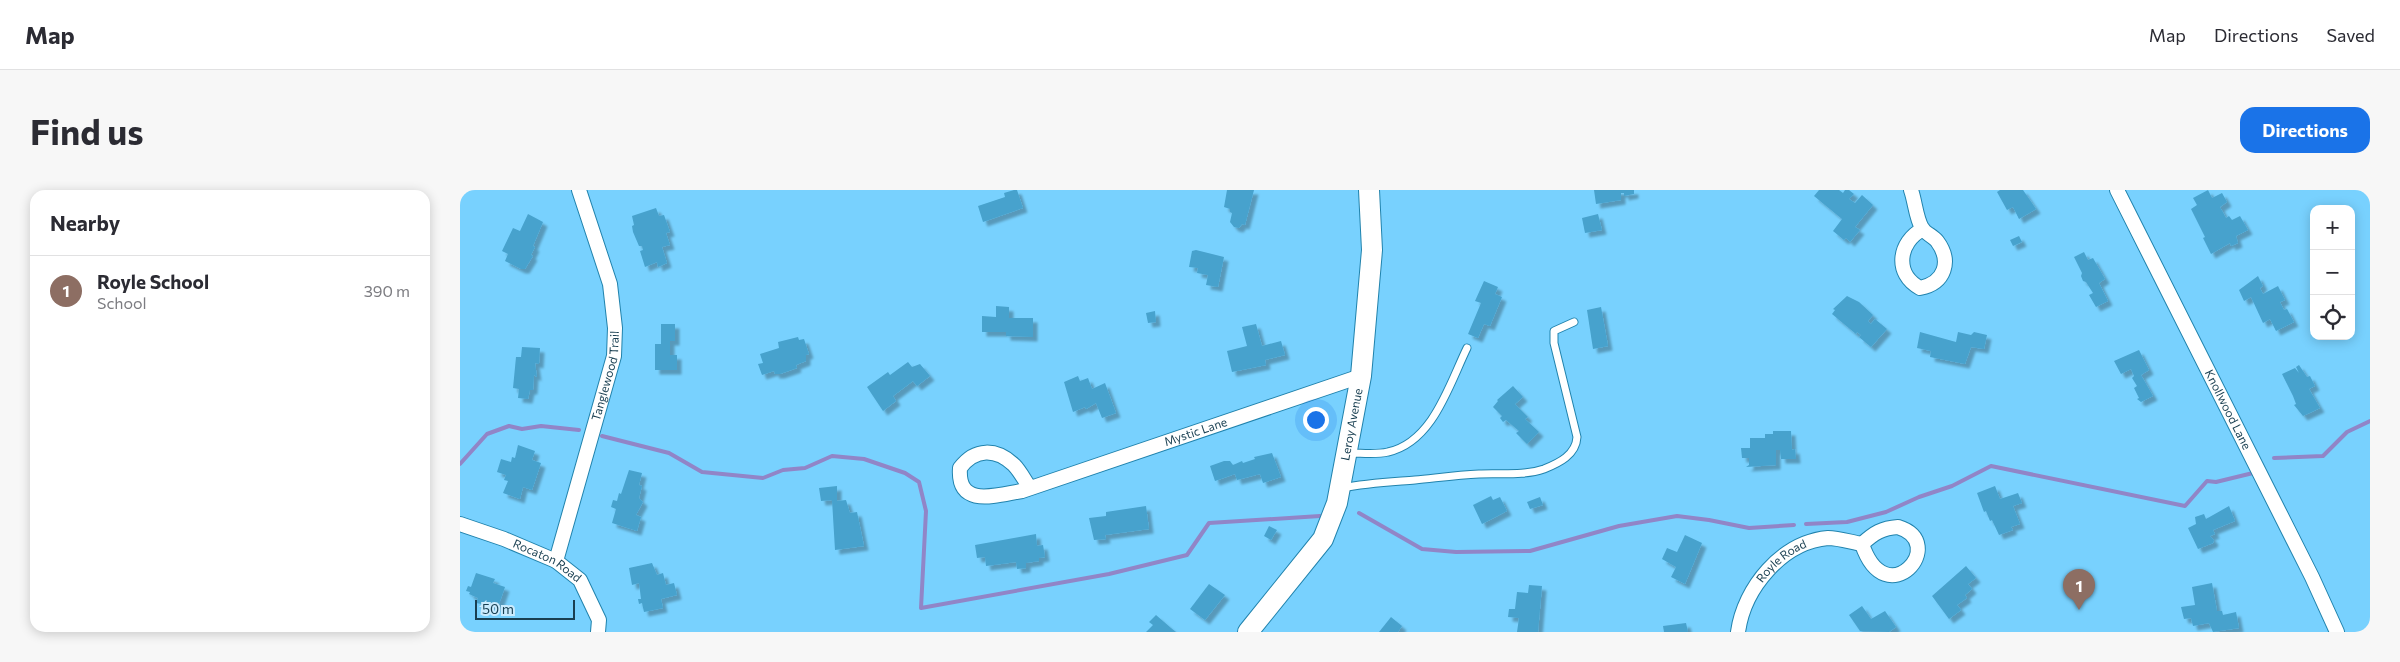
<!DOCTYPE html>
<html lang="en">
<head>
<meta charset="utf-8">
<style>
	:root { --surface:#fff; --page:#f7f7f7; --text:#2b2b33; --muted:#7c7c81; --line:#e1e1e2; --accent:#1a73e8 }
	body { margin:0; font-family:Commissioner,sans-serif; background:var(--page); color:var(--text) }
	.controls { position:absolute; right:15px; top:15px; display:grid; overflow:hidden; border-radius:10px; box-shadow:0 2px 12px #0003 }
	.controls button { width:45px; height:45px; display:grid; place-items:center; padding:0; border:0; border-bottom:1px solid var(--line); background:var(--surface); color:var(--text); font:25px sans-serif }
	.scale { position:absolute; left:15px; bottom:12px; width:100px; box-sizing:border-box; padding-left:5px; border:2px solid #193f51; border-top:0; font-size:14px; line-height:18px; white-space:nowrap; color:#193f51; -webkit-text-stroke:4px #caebfd; paint-order:stroke }
	.you { position:absolute; left:855px; top:229px; width:18px; height:18px; margin:-12px; border:4px solid #fff; border-radius:50%; background:#1a73e8; box-shadow:0 0 0 8px #1a73e833 }
	.badge { display:grid; place-items:center; width:32px; height:32px; border-radius:50%; background:var(--accent); color:#fff; font-size:16px; font-weight:700 }
	.pin { position:absolute; translate:-50% -41px; filter:drop-shadow(0 1px 2px #0008) }
	.pin::after { content:''; position:absolute; top:26px; width:18px; height:15px; background:inherit; clip-path:polygon(0 0,100% 0,50% 100%) }
	.list { margin:0; padding:0; list-style:none }
	h2 { display:flex; justify-content:space-between; align-items:center; height:65px; margin:0; padding:0 20px; font-size:21px }
	h2 small { font-size:16px; font-weight:400; color:var(--muted) }
	.list li { display:grid; grid-template-columns:32px 1fr auto; gap:15px; align-items:center; box-sizing:border-box; height:70px; padding:0 20px; border-top:1px solid var(--line) }
	.list b { display:block; font-size:19px; white-space:nowrap }
	.list p { margin:0; font-size:16px; white-space:nowrap; color:var(--muted) }
	.list em { font-size:16px; font-style:normal; color:var(--muted) }
	.icon { flex:none; width:28px; height:28px; fill:none; stroke:currentColor; stroke-width:2; stroke-linecap:round; stroke-linejoin:round }
	.map { position:relative; flex:none; width:1910px; height:442px; overflow:hidden; border-radius:15px }
	header { display:flex; align-items:center; gap:30px; box-sizing:border-box; height:70px; padding:0 25px; background:var(--surface); border-bottom:1px solid var(--line) }
	header strong { font-size:24px }
	nav { display:flex; gap:28px; margin-inline-start:auto; font-size:18px }
	.intro { display:flex; align-items:center; justify-content:space-between; box-sizing:border-box; height:120px; padding:0 30px }
	h1 { margin:0; font-size:35px }
	.button { padding:12px 22px; border-radius:15px; background:var(--accent); color:#fff; font-size:18px; font-weight:700 }
	main { display:flex; gap:30px; padding:0 30px }
	aside { flex:1; background:var(--surface); border-radius:15px; box-shadow:0 2px 12px #0003 }
	.map>svg:first-child { display:block }
</style>
</head>
<body>
<header>
<strong>Map</strong>
<nav><a>Map</a><a>Directions</a><a>Saved</a></nav>
</header>
<div class="intro"><h1>Find us</h1><a class="button">Directions</a></div>
<main>
<aside>
<h2>Nearby<small></small></h2>
<ul class="list">
<li><span class="badge" style="background:#8d6e63">1</span><div><b>Royle School</b><p>School</p></div><em>390 m</em></li>
</ul>
</aside>
<div class="map">
<svg width="1910" height="442" viewBox="0 0 1910 442">
	<defs>
		<filter id="shadow"><feDropShadow dx="4.5" dy="4.5" stdDeviation="1" flood-color="#0004"/></filter>
	</defs>
	<rect width="100%" height="100%" fill="#78d1fe"/>
	<g fill="none" stroke-linecap="round" stroke-linejoin="round">
		<g stroke="#9185c7" stroke-width="4">
			<polyline points="142,246 209,263 242,282 303,288 323,280 345,278 372,266 404,269 445,283 459,292 466,321 461,418 649,384 727,365 749,333 860,326"/>
			<polyline points="1814,268 1863,266 1887,242 1910,231"/>
			<polyline points="0,274 27,244 49,236 62,239 81,236 119,240"/>
			<polyline points="899,323 962,359 996,362 1070,361 1159,336 1217,326 1249,330 1289,338 1334,335"/>
			<polyline points="1346,334 1387,332 1426,322 1459,307 1492,296 1531,276 1725,316 1747,291 1756,292 1793,283"/>
		</g>
	</g>
	<g fill="#47a2cd" filter="url(#shadow)">
		<polygon points="554,0 557,0 563,18 523,32 518,16 545,7 544,3"/>
		<polygon points="767,0 794,0 785,35 782,34 779,38 774,37 770,32 772,23 770,22 770,19 764,17"/>
		<polygon points="1134,0 1174,0 1174,4 1164,6 1164,3 1161,3 1161,10 1136,14"/>
		<polygon points="1359,0 1379,0 1383,3 1385,0 1389,0 1394,4 1389,9 1395,13 1402,5 1413,15 1395,37 1400,40 1390,52 1386,48 1384,50 1373,41 1382,29 1354,6"/>
		<polygon points="1540,0 1563,0 1576,19 1559,29 1553,17 1547,20 1537,2"/>
		<polygon points="1748,0 1752,8 1762,3 1767,12 1760,17 1766,28 1769,26 1772,30 1780,26 1788,40 1776,46 1778,53 1771,56 1770,53 1751,64 1743,48 1745,47 1731,19 1737,15 1733,8"/>
		<polygon points="196,18 199,26 204,25 210,42 206,43 210,55 202,57 207,73 198,77 197,72 185,77 180,61 183,60 182,56 179,56 173,42 172,36 174,35 172,26"/>
		<polygon points="68,24 83,32 73,56 75,57 71,65 73,66 65,79 61,79 45,71 48,64 42,61 53,38 60,41"/>
		<polygon points="1138,24 1142,40 1125,43 1122,28"/>
		<polygon points="1559,46 1562,52 1553,56 1550,50"/>
		<polygon points="736,60 764,67 758,97 746,95 748,85 737,83 738,78 729,77 732,61"/>
		<polygon points="1624,62 1628,70 1633,68 1645,89 1639,93 1648,111 1636,117 1629,105 1633,103 1626,92 1623,91 1621,86 1622,83 1614,67"/>
		<polygon points="1798,86 1803,96 1800,98 1803,104 1818,96 1825,110 1820,112 1824,120 1827,119 1834,132 1816,141 1810,129 1803,133 1791,107 1784,111 1779,100"/>
		<polygon points="1024,91 1038,97 1035,104 1042,107 1030,136 1024,134 1018,148 1008,144 1021,113 1015,111"/>
		<polygon points="1387,106 1399,112 1413,125 1408,131 1411,134 1415,129 1427,139 1411,157 1399,147 1401,145 1397,142 1396,144 1372,124 1375,120 1373,119"/>
		<polygon points="536,116 549,117 549,128 573,128 573,147 546,146 546,142 522,142 522,126 536,127"/>
		<polygon points="1141,117 1148,156 1133,159 1127,120"/>
		<polygon points="695,121 696,132 688,133 686,123"/>
		<polygon points="201,134 215,134 215,151 210,151 210,165 217,165 217,180 195,180 195,154 201,154"/>
		<polygon points="796,134 802,156 821,151 825,165 805,170 806,175 772,182 767,161 787,156 782,137"/>
		<polygon points="1460,142 1496,152 1498,142 1511,145 1514,142 1527,145 1524,159 1511,157 1505,174 1470,167 1471,161 1457,158"/>
		<polygon points="338,147 339,150 344,149 349,164 346,165 346,171 336,175 337,178 320,184 315,184 314,181 302,185 298,174 303,173 300,164 319,158 318,152"/>
		<polygon points="62,157 80,158 79,174 75,173 77,187 74,185 73,200 70,200 68,209 58,208 59,199 53,198 56,167 61,167"/>
		<polygon points="1679,160 1689,180 1681,185 1693,206 1681,212 1677,209 1679,208 1674,198 1677,196 1672,188 1674,186 1671,179 1661,184 1654,171"/>
		<polygon points="448,172 452,177 460,174 470,186 457,196 453,191 433,206 436,211 423,221 407,197 428,182 430,185"/>
		<polygon points="1839,175 1847,187 1850,186 1855,196 1849,199 1860,218 1843,226 1834,215 1836,214 1833,206 1822,184 1835,178 1839,183 1836,177"/>
		<polygon points="618,186 620,191 628,188 632,199 645,193 656,223 642,228 636,213 626,219 625,217 613,222 604,192"/>
		<polygon points="1053,196 1063,207 1055,214 1068,227 1065,229 1079,242 1067,254 1056,243 1059,241 1046,230 1043,232 1040,228 1042,226 1033,217 1038,211 1037,210"/>
		<polygon points="1313,241 1331,241 1332,260 1335,259 1336,269 1321,269 1320,260 1316,260 1316,275 1286,277 1289,275 1289,268 1282,268 1281,258 1290,258 1290,248 1305,248 1305,244 1313,244"/>
		<polygon points="58,255 75,261 72,270 81,273 72,300 63,297 60,309 43,303 48,291 44,290 46,285 37,282 41,269 51,272 52,267 55,268"/>
		<polygon points="812,263 821,287 803,293 800,284 777,290 775,284 755,291 750,276 764,271 770,271 773,275 782,271 783,273 795,269 794,267"/>
		<polygon points="169,280 182,283 179,295 182,296 179,308 183,312 176,325 181,327 177,341 152,333 156,319 151,317 153,310 157,311 159,303 161,304"/>
		<polygon points="377,296 377,311 386,310 390,323 397,322 404,356 375,360 372,310 361,311 359,298"/>
		<polygon points="1535,296 1540,309 1558,303 1562,313 1553,316 1560,334 1551,337 1553,340 1539,345 1532,330 1530,331 1526,321 1524,322 1517,303"/>
		<polygon points="1031,306 1033,310 1040,307 1047,321 1022,334 1013,315"/>
		<polygon points="1080,307 1083,315 1070,319 1067,312"/>
		<polygon points="686,316 689,339 645,345 646,349 634,350 629,328 646,326 646,322"/>
		<polygon points="1769,316 1775,331 1753,340 1755,344 1750,346 1754,350 1753,353 1738,359 1728,338 1736,334 1735,327 1744,324 1746,329"/>
		<polygon points="809,336 817,340 811,350 804,346"/>
		<polygon points="576,344 577,356 583,355 585,367 579,368 579,371 566,373 566,378 557,379 556,372 526,376 525,367 517,368 515,355"/>
		<polygon points="1225,345 1242,353 1225,394 1211,387 1216,377 1202,369 1207,358 1217,362"/>
		<polygon points="192,373 197,385 203,383 206,395 214,393 217,405 201,409 203,418 184,422 182,413 179,414 178,409 181,409 179,393 172,395 169,378"/>
		<polygon points="1506,376 1516,388 1508,394 1512,399 1505,405 1507,408 1497,415 1501,420 1489,429 1472,406"/>
		<polygon points="16,383 35,389 33,393 45,397 38,417 16,413 18,408 9,404 10,402 6,401 8,396 11,397"/>
		<polygon points="1752,393 1757,421 1762,421 1763,425 1776,422 1779,438 1753,442 1749,433 1733,436 1731,428 1724,429 1721,417 1735,415 1732,397"/>
		<polygon points="749,394 765,405 745,430 730,419"/>
		<polygon points="1069,395 1082,396 1078,442 1057,442 1059,428 1048,427 1049,419 1055,419 1057,402 1068,403"/>
		<polygon points="1402,416 1411,429 1425,421 1436,437 1429,442 1400,441 1389,425"/>
		<polygon points="696,425 711,438 716,442 686,442 693,435 689,432"/>
		<polygon points="931,427 942,436 938,442 919,442"/>
		<polygon points="1226,433 1228,442 1204,442 1203,436"/>
	</g>
	<g fill="none" stroke-linecap="round" stroke-linejoin="round">
		<defs>
			<g id="lane">
				<path d="M889,263C902,263 916,265 928,262C973,252 989,195 1007,158"/>
				<path d="M882,298C907,293 930,292 955,290C976,288 997,285 1019,284C1040,283 1064,286 1084,279C1099,273 1116,265 1117,247L1094,153V141L1114,132"/>
			</g>
			<g id="street">
				<path d="M1451,0C1455,11 1456,28 1462,38C1465,43 1473,46 1477,51C1492,71 1485,93 1460,98C1434,84 1438,52 1463,39"/>
				<path id="s1" d="M1657,0L1852,387L1877,442"/>
				<path id="s2" d="M570,298C565,291 560,281 554,275C536,258 515,258 500,278C497,319 537,305 562,301L901,186"/>
				<path id="s3" d="M0,334L44,349L96,371L120,390L139,430L138,442"/>
				<path d="M1438,337C1490,353 1426,426 1402,354C1414,343 1422,338 1438,337Z"/>
				<path id="s4" d="M96,371L154,166L155,138L150,94L119,0"/>
				<path id="s5" d="M1278,442C1284,398 1322,352 1368,348C1378,348 1391,352 1402,354"/>
			</g>
			<g id="secondary">
				<path id="s6" d="M788,442L863,349L877,313L901,186L912,60L909,0"/>
			</g>
		</defs>
		<use href="#lane" stroke="#2183ad" stroke-width="9"/>
		<use href="#street" stroke="#2183ad" stroke-width="16"/>
		<use href="#secondary" stroke="#2183ad" stroke-width="22"/>
		<use href="#lane" stroke="#fff" stroke-width="7"/>
		<use href="#street" stroke="#fff" stroke-width="14"/>
		<use href="#secondary" stroke="#fff" stroke-width="20"/>
	</g>
	<g text-anchor="middle" stroke-width="4" stroke-linejoin="round" paint-order="stroke">
		<g font-size="12" fill="#193f51" stroke="#caebfd">
			<text dy="4" stroke="none"><textPath href="#s4" startOffset="192">Tanglewood Trail</textPath></text>
			<text dy="4" stroke="none"><textPath href="#s1" startOffset="246">Knollwood Lane</textPath></text>
			<text dy="4" stroke="none"><textPath href="#s6" startOffset="238">Leroy Avenue</textPath></text>
			<text dy="4" stroke="none"><textPath href="#s2" startOffset="356">Mystic Lane</textPath></text>
			<text dy="4" stroke="none"><textPath href="#s3" startOffset="95">Rocaton Road</textPath></text>
			<text dy="4" stroke="none"><textPath href="#s5" startOffset="86">Royle Road</textPath></text>
		</g>
	</g>
</svg>
<div class="controls">
<button>+</button>
<button>−</button>
<button><svg class="icon" aria-label="locate" viewBox="0 0 24 24"><circle cx="12" cy="12" r="6"/><path d="M12 2v4M12 18v4M2 12h4M18 12h4"/></svg></button>
</div>
<div class="scale">50 m</div>
<div class="you"></div>
<div class="pin badge" style="left:1619px;top:420px;background:#8d6e63">1</div>
</div>
</main>
</body>
</html>
